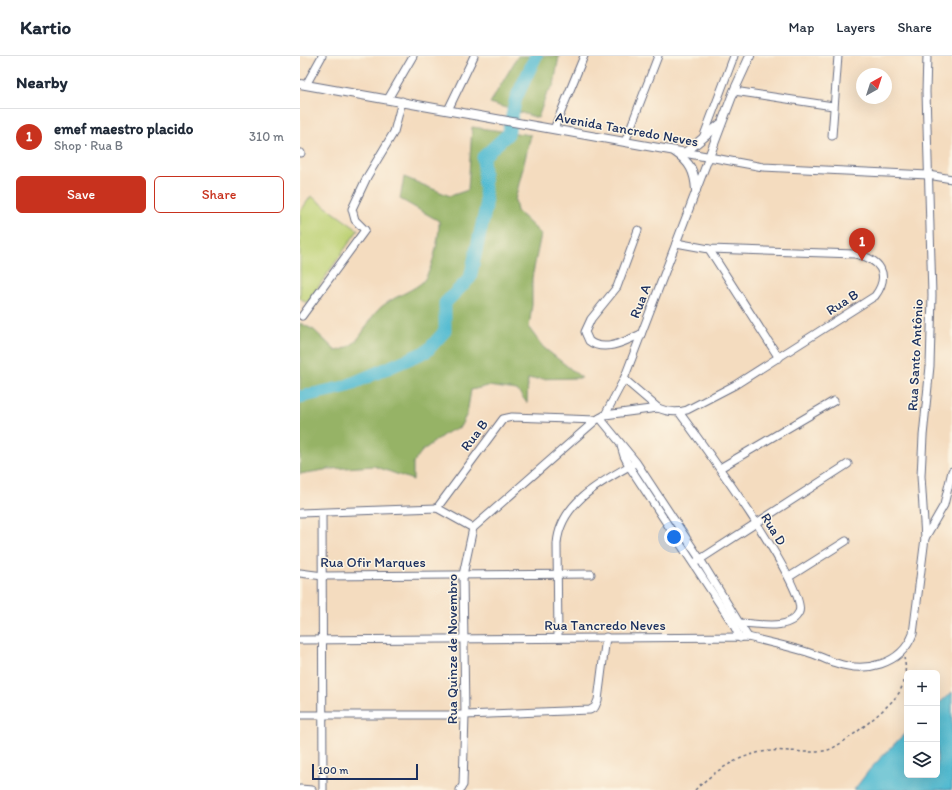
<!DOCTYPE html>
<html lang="en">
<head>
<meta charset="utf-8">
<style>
	:root { --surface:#fff; --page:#f6f6f7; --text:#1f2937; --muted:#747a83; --line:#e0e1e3; --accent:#c8321e }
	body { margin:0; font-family:Itim,sans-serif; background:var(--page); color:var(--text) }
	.controls { position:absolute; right:12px; bottom:12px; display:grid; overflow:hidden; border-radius:6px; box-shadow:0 4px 16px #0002 }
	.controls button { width:36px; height:36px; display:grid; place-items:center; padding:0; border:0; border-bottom:1px solid var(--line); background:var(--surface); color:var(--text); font:20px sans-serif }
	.compass { position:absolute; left:556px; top:12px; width:36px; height:36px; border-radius:50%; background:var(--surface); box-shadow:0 4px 16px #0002; rotate:39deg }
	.scale { position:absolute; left:12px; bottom:10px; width:106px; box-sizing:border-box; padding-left:4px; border:2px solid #1b2f5e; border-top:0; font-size:11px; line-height:14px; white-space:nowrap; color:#1b2f5e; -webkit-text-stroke:3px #fcf5e5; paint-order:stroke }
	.you { position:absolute; left:374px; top:481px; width:14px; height:14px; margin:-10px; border:3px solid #fff; border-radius:50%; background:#1a73e8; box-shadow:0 0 0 6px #1a73e833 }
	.badge { display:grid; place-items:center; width:26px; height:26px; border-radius:50%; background:var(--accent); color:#fff; font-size:13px; font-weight:700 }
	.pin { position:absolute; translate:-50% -33px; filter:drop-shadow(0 1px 2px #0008) }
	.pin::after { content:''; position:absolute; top:21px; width:14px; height:12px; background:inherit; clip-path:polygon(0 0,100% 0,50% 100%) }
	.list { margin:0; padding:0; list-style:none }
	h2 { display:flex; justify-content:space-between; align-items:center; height:52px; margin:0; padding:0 16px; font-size:17px }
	h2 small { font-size:13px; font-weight:400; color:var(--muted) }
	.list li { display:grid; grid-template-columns:26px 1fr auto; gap:12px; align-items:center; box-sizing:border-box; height:56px; padding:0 16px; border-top:1px solid var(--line) }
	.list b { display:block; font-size:15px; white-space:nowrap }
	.list p { margin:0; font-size:13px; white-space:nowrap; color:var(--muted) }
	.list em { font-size:13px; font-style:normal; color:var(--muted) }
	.actions { display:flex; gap:8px; padding:12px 16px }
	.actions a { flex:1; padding:9px 0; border:1px solid var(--accent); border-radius:6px; text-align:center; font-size:14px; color:var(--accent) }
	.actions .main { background:var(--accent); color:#fff }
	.icon { flex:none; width:22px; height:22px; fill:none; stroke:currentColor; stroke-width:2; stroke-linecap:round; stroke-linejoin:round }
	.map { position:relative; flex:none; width:652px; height:734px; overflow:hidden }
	header { display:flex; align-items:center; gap:24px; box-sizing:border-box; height:56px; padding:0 20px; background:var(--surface); border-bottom:1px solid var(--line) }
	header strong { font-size:19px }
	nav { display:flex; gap:22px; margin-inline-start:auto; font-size:14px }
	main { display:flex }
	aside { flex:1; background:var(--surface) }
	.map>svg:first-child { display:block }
</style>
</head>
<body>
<header>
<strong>Kartio</strong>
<nav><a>Map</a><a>Layers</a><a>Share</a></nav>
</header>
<main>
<aside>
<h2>Nearby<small></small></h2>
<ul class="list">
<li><span class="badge">1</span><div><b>emef maestro placido</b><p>Shop · Rua B</p></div><em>310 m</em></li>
</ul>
<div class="actions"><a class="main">Save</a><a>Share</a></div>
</aside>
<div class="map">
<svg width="652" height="734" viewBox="0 0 652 734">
	<rect width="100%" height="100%" fill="#fcf5e5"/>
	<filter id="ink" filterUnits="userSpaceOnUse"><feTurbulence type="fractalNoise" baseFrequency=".025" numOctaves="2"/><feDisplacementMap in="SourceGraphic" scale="8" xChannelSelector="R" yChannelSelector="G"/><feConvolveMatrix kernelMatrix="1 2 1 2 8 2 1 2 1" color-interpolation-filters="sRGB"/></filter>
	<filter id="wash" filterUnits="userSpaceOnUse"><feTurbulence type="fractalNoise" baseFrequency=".012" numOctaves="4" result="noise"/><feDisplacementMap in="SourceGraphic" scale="16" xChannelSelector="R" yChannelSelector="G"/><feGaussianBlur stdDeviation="0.9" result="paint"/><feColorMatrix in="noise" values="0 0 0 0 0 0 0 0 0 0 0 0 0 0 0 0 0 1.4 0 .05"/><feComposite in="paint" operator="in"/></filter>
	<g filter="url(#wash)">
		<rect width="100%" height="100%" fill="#f4dcbf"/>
		<polygon fill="#bdd174" stroke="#6c8069" points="11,140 58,174 7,247 0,242 0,156"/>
		<g fill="#96b366" stroke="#587162">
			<polygon points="218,0 259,0 254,29 247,37 238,62 190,47"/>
			<path d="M172,71L231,79L215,144L217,155L241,178L232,222V249L229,272L243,291L282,322L228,323L227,347L217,334L188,330L171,334L167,358L160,371L146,377L122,395L113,407V424L74,410L30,413L0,418V267L14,274L36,295C63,290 63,268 80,252C91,242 108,237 120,228C132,220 140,179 139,165L100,143L104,121L150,140L168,134Z"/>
		</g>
		<polygon fill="#53bbd1" stroke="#377598" points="652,636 652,734 554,734 570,713 607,675 607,719 637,719 637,649"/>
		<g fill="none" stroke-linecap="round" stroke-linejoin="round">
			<polyline stroke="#53bbd1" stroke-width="13" points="0,341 44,331 127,295 145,275 145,247 170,222 186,151 183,101 208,78 216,42 236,0"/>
		</g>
	</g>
	<g filter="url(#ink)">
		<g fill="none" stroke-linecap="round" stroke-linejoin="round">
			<defs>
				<g id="minor">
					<polyline points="6,29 22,0"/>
					<polyline points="434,35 533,50"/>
					<polyline points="88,43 113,0"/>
					<polyline points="148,54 174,0"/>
					<polyline points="254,73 284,0"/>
					<polyline points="532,80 538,0"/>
					<polyline points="403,82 434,0"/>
					<polyline points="325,86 358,0"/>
					<polyline points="0,97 1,97"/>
					<path d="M338,174L317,231L291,263L285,276L289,285C304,297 326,285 341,278"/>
					<polyline points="409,193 479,302"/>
					<polyline points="2,260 65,174 55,164 52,153 67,121 94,76 102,45"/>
					<polyline points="324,323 358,352"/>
					<path d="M379,356C398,382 509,533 499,556C490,576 456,567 439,567L433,568"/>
					<path d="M305,359L358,352C367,356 377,357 387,354L435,329L575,240C591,218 580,203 555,198L409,193L376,187"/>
					<polyline points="300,362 336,406 400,503 448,581"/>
					<polyline points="321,390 324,400 329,410 433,568 440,582"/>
					<polyline points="420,412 534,345"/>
					<polyline points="137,452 203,363 212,361 296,364 305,359 324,323 409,101 463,111 628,119 652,123"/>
					<polyline points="0,457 137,452 173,472"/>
					<polyline points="22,458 23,734"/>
					<polyline points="625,482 644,449 652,415"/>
					<polyline points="396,506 548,408"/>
					<polyline points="0,517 23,520 291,518"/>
					<polyline points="489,521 546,485"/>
					<path d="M258,582L257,488C260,447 301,426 333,408"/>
					<path d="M0,584L448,581C467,586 488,590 507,596C517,599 526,604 536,607C565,617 601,609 613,578L625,482L621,420L623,380L630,310L632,239L626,36L627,0"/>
					<polyline points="0,659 165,659 290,654 295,651 298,644 306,581"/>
					<polyline points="0,733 12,734"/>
					<polyline points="160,734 163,729 165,659 163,519 173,472 296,364"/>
				</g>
				<g id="tertiary">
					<polyline points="0,28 409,101 434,35 450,0"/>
					<path d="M375,96C390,106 395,116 396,134"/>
					<polyline points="386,96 419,69"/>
				</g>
			</defs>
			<use href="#minor" stroke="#676c80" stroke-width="9"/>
			<use href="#tertiary" stroke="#676c80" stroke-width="10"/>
			<path stroke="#676c80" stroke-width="1.5" stroke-dasharray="3 3" stroke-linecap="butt" d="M395,734C414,715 442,697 470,695C487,693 511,699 528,694C542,690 594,648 600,635C605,625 607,612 604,602"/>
			<use href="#minor" stroke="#fff" stroke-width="7"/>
			<use href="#tertiary" stroke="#fff" stroke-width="8"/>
		</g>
	</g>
	<g text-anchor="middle" stroke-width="3" stroke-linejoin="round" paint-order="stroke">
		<g font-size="14" fill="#1b2f5e" stroke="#fcf5e5">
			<text transform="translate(327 73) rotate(10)" y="5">Avenida Tancredo Neves</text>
			<text transform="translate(340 245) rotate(-69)" y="5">Rua A</text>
			<text transform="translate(542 246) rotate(-33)" y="5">Rua B</text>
			<text transform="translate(615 299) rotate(-87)" y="5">Rua Santo Antônio</text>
			<text transform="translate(174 379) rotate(-53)" y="5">Rua B</text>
			<text transform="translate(474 473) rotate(58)" y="5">Rua D</text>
			<text x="73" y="511">Rua Ofir Marques</text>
			<text x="305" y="574">Rua Tancredo Neves</text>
			<text transform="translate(152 593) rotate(-90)" y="5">Rua Quinze de Novembro</text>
		</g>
	</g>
</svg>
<div class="controls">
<button>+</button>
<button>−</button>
<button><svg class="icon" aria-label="layers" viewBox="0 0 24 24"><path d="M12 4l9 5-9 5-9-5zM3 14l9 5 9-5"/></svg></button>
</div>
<svg class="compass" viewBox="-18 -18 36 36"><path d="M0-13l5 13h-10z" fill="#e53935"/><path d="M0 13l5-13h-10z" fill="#747a83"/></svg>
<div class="scale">100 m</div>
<div class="you"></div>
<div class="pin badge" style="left:562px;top:205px">1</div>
</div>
</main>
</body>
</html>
